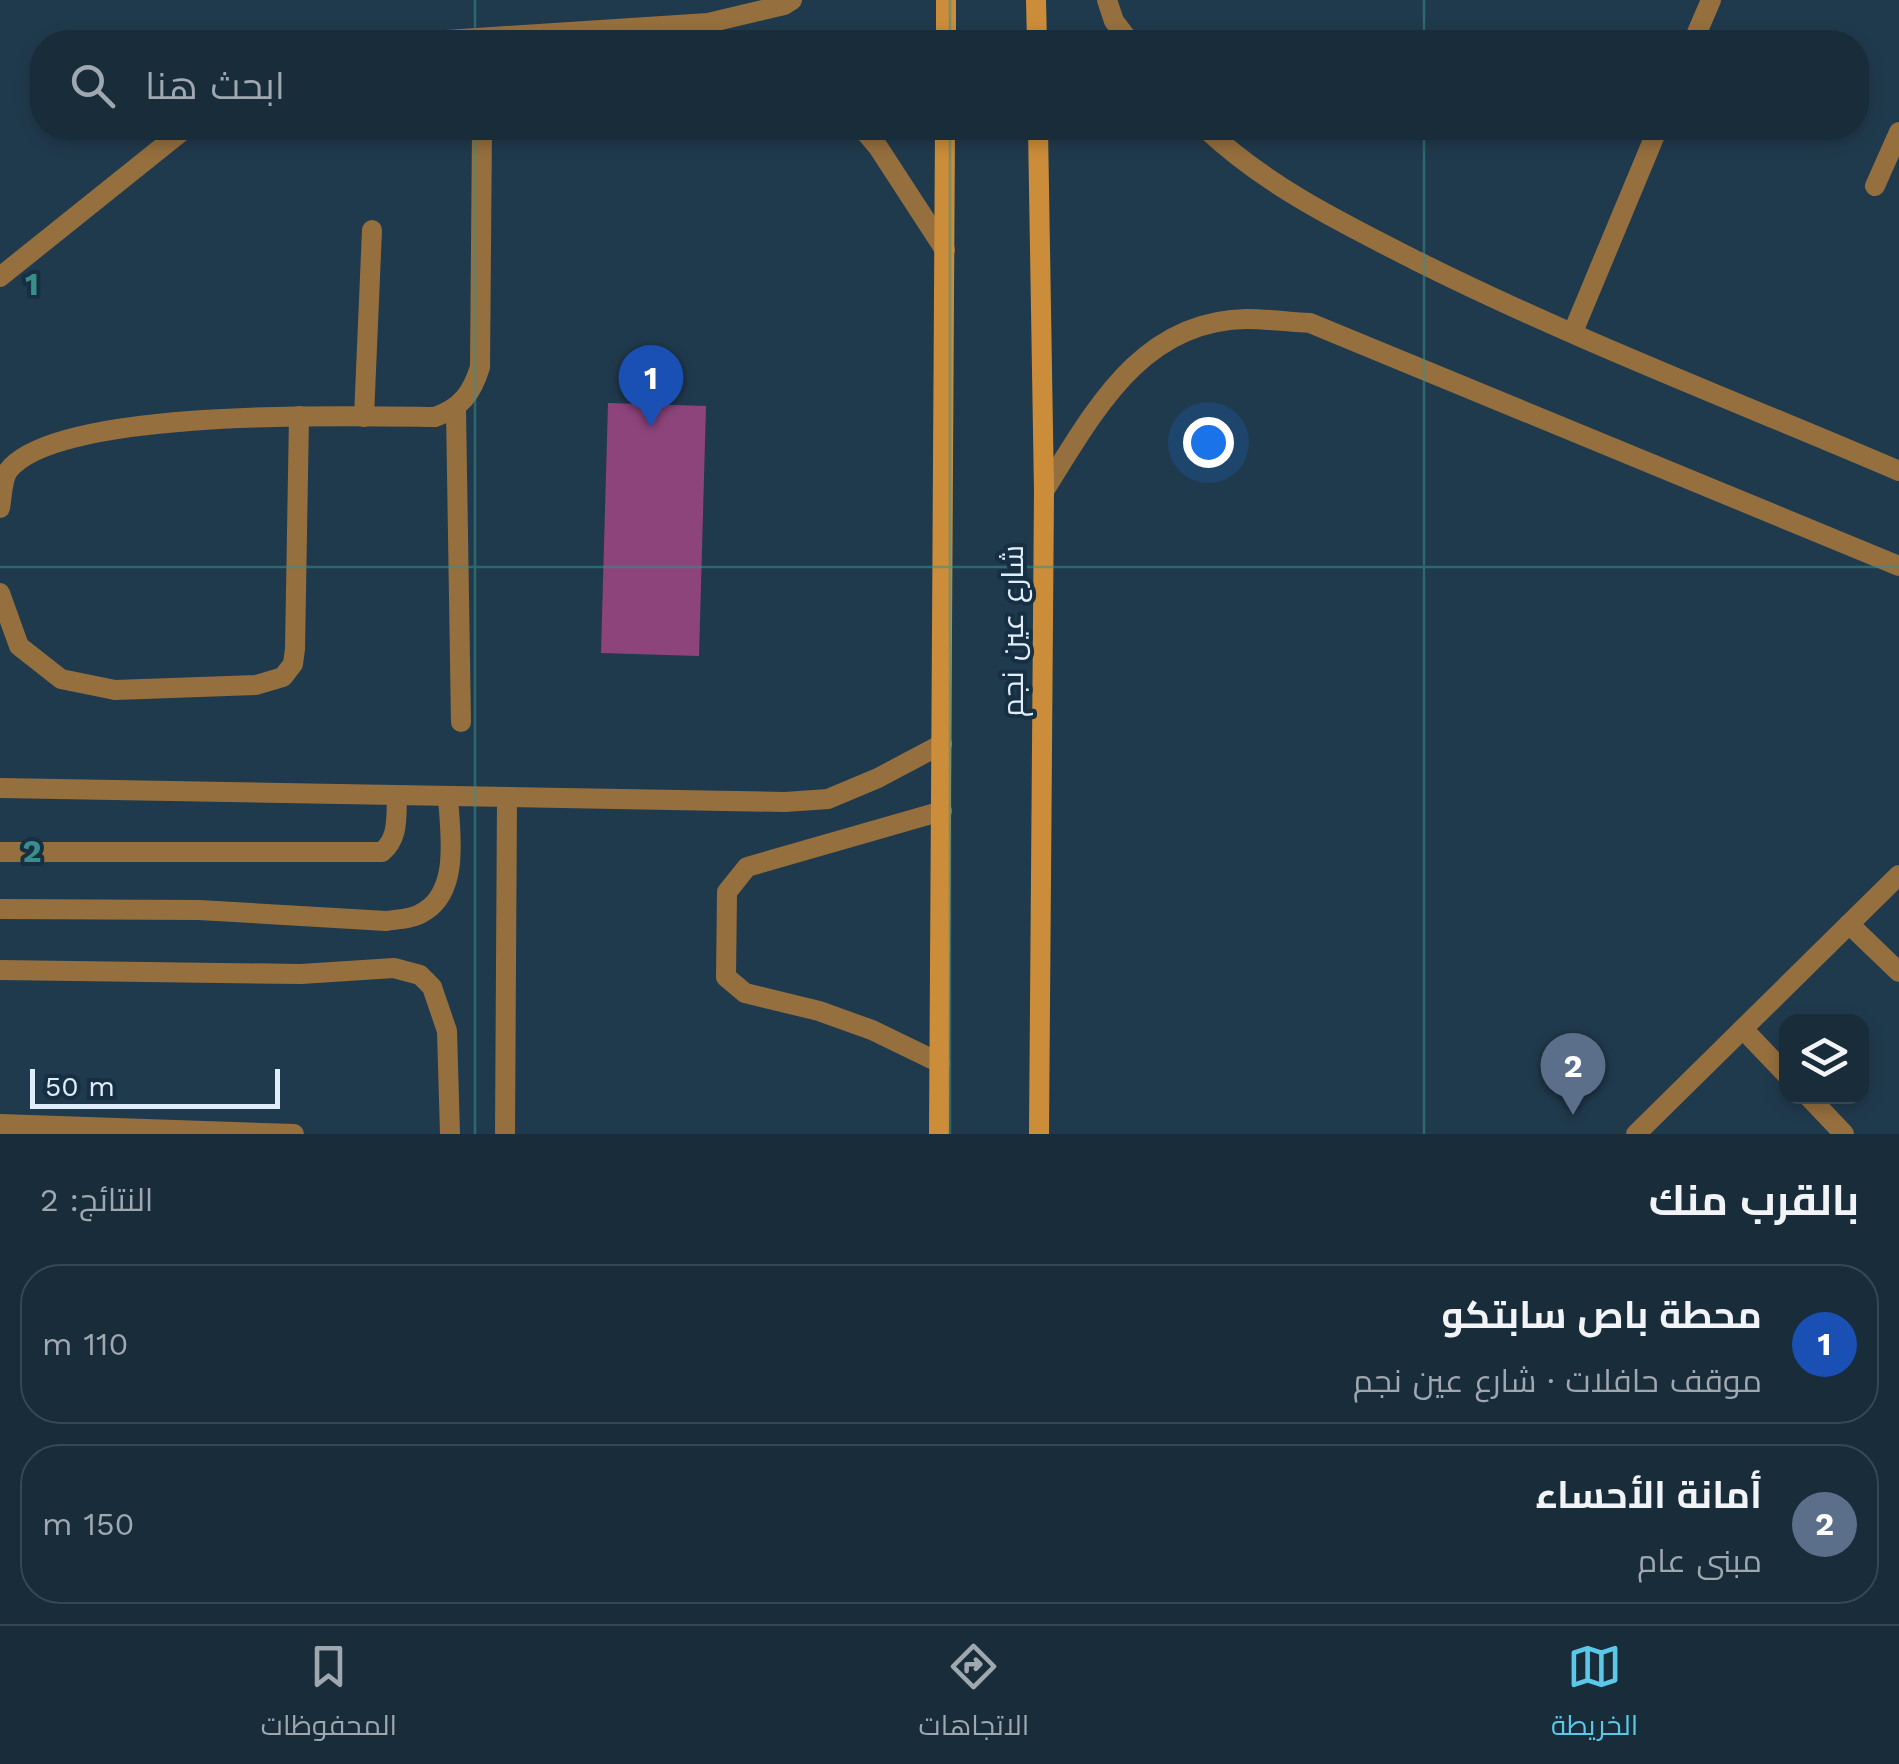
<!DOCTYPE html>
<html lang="ar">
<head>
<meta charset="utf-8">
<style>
	:root { --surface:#182c3a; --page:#253845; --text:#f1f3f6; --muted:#9fa7af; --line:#364854; --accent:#5ac8e6 }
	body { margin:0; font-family:"Work Sans",Cairo,sans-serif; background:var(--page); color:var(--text); direction:rtl }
	.controls { position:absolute; right:30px; bottom:30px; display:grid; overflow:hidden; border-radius:20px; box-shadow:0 5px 15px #0003 }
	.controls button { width:90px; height:90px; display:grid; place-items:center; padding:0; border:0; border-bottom:2px solid var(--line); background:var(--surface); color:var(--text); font:50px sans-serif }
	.scale { position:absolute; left:30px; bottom:25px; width:250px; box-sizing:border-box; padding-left:10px; border:5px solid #dfeefa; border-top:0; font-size:28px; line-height:35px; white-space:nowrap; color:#dfeefa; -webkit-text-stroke:8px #162f42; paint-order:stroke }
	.you { position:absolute; left:1208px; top:442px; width:35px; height:35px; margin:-25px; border:8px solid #fff; border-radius:50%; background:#1a73e8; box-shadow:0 0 0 15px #1a73e833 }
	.badge { display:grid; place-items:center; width:65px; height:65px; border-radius:50%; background:var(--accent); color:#fff; font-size:32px; font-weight:700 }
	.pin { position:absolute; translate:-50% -82px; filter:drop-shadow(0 2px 5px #0008) }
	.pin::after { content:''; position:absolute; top:52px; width:35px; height:30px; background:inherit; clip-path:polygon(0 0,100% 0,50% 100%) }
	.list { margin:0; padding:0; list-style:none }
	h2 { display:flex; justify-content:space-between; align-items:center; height:130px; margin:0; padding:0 40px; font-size:42px }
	h2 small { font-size:32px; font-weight:400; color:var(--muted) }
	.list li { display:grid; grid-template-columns:65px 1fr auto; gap:30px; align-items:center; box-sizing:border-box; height:160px; margin:0 20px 20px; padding:0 20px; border:2px solid var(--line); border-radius:40px }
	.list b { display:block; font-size:38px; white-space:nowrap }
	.list p { margin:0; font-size:32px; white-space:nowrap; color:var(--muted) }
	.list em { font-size:32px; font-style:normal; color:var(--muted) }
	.icon { flex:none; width:55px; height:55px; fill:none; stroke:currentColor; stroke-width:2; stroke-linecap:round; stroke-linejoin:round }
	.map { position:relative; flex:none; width:1899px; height:1134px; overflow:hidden; direction:ltr }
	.search { position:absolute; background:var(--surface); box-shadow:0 5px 15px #0003; left:30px; right:30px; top:30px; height:110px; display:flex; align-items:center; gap:25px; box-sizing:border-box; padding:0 35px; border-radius:40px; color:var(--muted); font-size:38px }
	.sheet { height:490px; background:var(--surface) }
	nav { display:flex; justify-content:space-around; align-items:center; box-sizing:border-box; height:140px; border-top:2px solid var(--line); background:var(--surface); font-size:28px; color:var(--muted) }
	nav a { display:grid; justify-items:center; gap:5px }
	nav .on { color:var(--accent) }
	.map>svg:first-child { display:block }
</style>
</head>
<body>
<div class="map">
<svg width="1899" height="1134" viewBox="0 0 1899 1134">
	<rect width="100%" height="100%" fill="#203a4d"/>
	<polygon fill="#8d447b" points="608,403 706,406 699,656 601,653"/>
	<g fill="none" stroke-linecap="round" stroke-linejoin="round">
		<g stroke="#966f3e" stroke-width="20">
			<polyline points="619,37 651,42"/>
			<polyline points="416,42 708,23 784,5 792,0"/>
			<polyline points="862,128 878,147 945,250"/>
			<polyline points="1875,186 1899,132"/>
			<polyline points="0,277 186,128"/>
			<polyline points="456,410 461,722"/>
			<polyline points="364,417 372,230"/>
			<path d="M0,508C2,498 2,480 8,471C54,407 356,416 435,417C461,408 472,393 480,367L482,128"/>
			<polyline points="0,593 19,646 61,679 115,690 256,685 283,677 293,664 295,649 299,416"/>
			<polyline points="0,788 785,802 828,799 878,778 942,744"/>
			<path d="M0,852H382C399,838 396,817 397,797"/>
			<path d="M0,909L199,910L386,921C399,919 414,919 425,911C460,889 450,832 448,797"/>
			<polyline points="1849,924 1899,972"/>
			<polyline points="0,970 301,974 394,968 420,975 432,987 447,1031 450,1134"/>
			<polyline points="1743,1029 1786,1074"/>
			<polyline points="940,1063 872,1030 819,1011 745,993 726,977 727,892 747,867 942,811"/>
			<polyline points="1808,1096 1844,1134"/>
			<polyline points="0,1124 294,1134"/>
			<polyline points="505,1134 507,799"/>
			<polyline points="1636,1134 1899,875"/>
		</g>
		<g stroke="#966f3e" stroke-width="20">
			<polyline points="1107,0 1114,21 1130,42"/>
			<polyline points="1693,42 1711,0"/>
			<path d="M1205,128C1266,186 1342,223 1417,261C1573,339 1738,402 1899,471"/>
			<polyline points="1573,332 1658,128"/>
			<path d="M1044,491C1094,412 1141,320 1247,319C1268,319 1289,322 1310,323L1899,566"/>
		</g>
		<g stroke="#cb8d39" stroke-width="20">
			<polyline points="1036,0 1037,42"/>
			<polyline points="946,42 946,0"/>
			<polyline points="1038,128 1044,491 1039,1134"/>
			<polyline points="939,1134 945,128"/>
		</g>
	</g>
	<path fill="none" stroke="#398e8a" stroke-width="2.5" stroke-opacity="0.55" d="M475,0V42M950,0V42M1424,0V42M475,128V1134M950,128V1134M1424,128V1134M0,567H1899"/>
	<g text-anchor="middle" stroke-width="8" stroke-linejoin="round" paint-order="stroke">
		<g font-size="30" fill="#dfeefa" stroke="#162f42">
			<text transform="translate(1013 631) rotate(-90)" y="10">شارع عين نجم</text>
		</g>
	</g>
	<g font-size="32" text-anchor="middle" font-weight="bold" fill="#398e8a" stroke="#162f42" stroke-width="8" stroke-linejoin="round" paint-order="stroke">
		<text x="32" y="295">1</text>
		<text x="32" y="862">2</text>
	</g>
</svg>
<div class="controls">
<button><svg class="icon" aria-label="layers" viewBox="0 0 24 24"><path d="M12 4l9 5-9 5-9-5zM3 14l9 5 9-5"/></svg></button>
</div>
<div class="scale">50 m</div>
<div class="you"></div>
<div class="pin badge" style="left:651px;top:427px;background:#1a4fb4">1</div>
<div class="pin badge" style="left:1573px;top:1115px;background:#5c6f8a">2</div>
<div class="search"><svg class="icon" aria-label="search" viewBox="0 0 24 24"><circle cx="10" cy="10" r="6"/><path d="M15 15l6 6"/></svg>ابحث هنا</div>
</div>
<section class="sheet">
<h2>بالقرب منك<small>النتائج: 2</small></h2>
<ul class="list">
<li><span class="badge" style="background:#1a4fb4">1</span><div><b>محطة باص سابتكو</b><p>موقف حافلات · شارع عين نجم</p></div><em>110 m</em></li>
<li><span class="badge" style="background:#5c6f8a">2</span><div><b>أمانة الأحساء</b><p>مبنى عام</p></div><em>150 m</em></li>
</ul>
</section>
<nav>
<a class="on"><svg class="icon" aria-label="map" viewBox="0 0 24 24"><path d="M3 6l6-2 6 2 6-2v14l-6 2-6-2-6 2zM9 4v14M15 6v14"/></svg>الخريطة</a>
<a><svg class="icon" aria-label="directions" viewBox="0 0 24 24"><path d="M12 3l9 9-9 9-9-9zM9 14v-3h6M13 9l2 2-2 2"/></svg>الاتجاهات</a>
<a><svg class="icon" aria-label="saved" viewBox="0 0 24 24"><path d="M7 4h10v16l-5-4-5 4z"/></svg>المحفوظات</a>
</nav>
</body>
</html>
